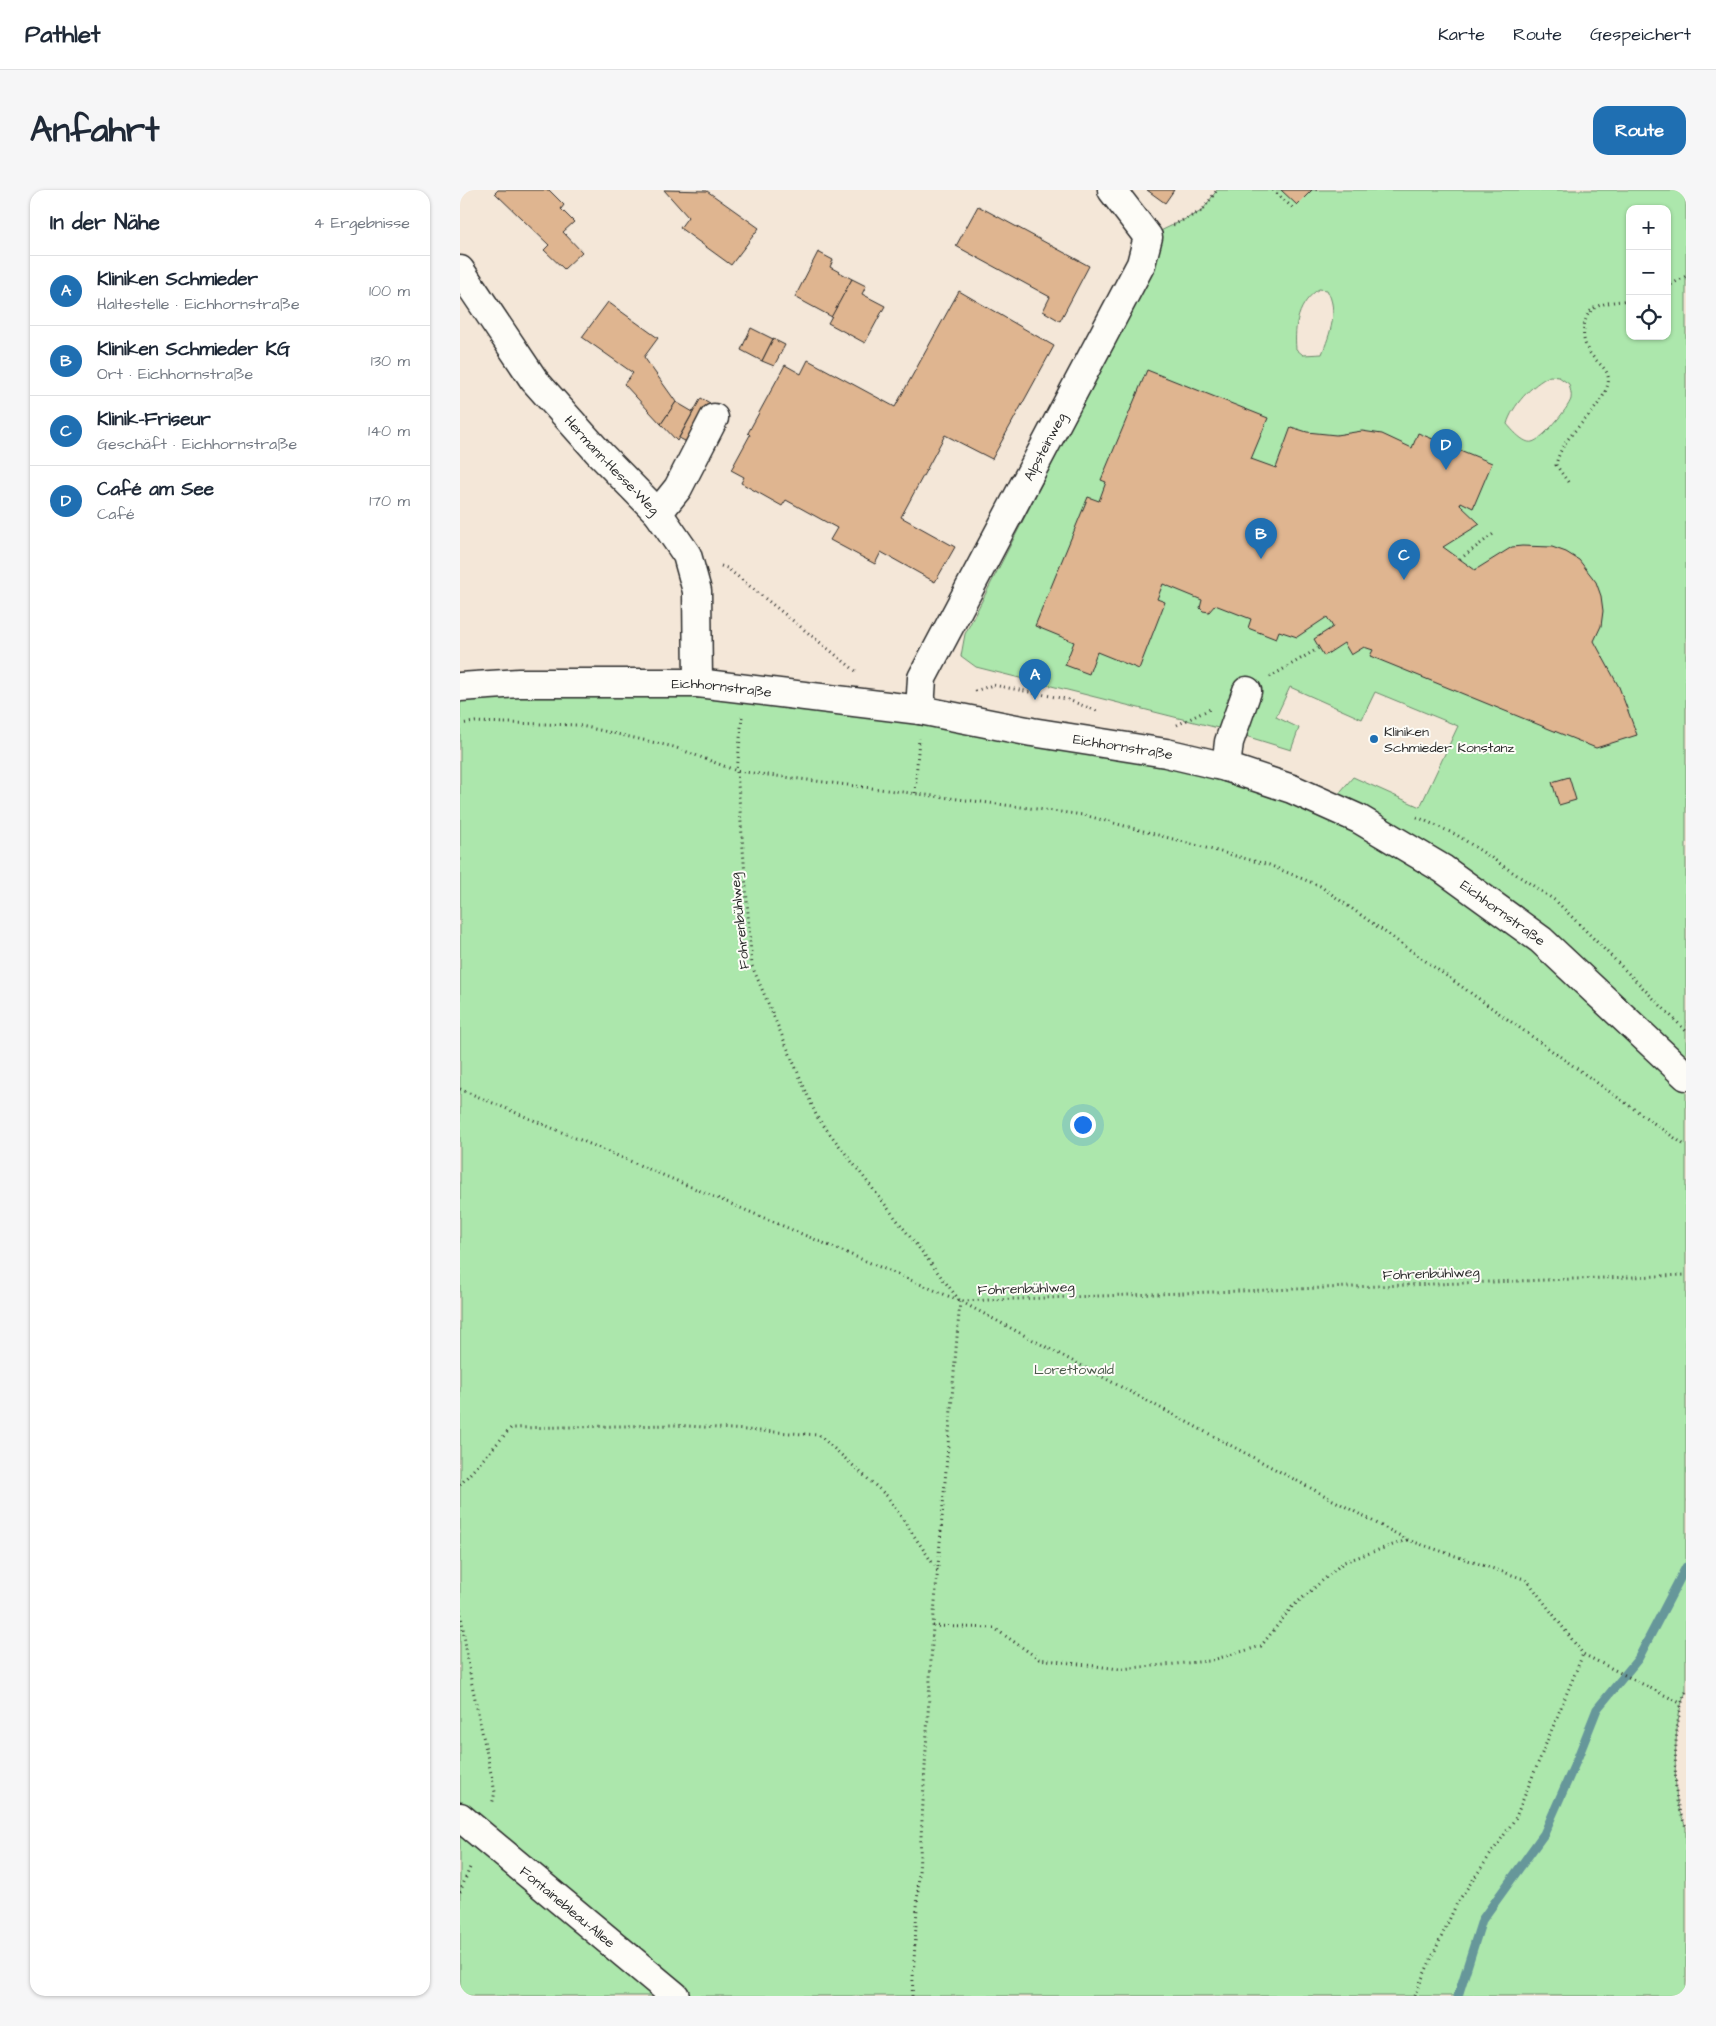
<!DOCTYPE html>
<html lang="de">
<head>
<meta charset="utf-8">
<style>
	:root { --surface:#fff; --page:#f6f6f7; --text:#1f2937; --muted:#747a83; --line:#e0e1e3; --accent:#1f6fb2 }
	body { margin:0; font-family:"Architects Daughter",sans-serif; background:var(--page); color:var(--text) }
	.controls { position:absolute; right:15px; top:15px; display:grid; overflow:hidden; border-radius:10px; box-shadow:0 1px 4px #0004 }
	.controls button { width:45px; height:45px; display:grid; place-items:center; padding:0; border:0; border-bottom:1px solid var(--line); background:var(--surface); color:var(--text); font:25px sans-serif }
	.you { position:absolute; left:622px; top:934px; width:18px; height:18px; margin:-12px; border:4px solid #fff; border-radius:50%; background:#1a73e8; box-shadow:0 0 0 8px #1a73e833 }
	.badge { display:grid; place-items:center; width:32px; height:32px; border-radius:50%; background:var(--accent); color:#fff; font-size:16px; font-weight:700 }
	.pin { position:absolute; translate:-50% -41px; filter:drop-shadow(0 1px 2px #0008) }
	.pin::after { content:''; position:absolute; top:26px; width:18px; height:15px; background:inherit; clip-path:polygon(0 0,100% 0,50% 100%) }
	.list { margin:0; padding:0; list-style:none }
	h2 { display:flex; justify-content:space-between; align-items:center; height:65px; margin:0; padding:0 20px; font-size:21px }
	h2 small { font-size:16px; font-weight:400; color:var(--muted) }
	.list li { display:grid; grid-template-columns:32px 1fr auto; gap:15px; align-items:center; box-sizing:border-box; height:70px; padding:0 20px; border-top:1px solid var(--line) }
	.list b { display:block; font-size:19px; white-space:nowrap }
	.list p { margin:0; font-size:16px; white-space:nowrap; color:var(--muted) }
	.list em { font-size:16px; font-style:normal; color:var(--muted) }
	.icon { flex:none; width:28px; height:28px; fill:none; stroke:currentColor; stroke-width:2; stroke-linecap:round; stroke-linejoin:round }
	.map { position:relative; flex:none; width:1226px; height:1806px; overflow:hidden; border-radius:15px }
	header { display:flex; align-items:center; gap:30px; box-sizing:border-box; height:70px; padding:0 25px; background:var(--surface); border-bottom:1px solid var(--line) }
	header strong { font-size:24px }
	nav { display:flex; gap:28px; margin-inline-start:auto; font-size:18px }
	.intro { display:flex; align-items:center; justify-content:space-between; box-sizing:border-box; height:120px; padding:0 30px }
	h1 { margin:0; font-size:35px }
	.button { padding:12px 22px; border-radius:15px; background:var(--accent); color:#fff; font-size:18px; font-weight:700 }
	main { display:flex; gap:30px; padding:0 30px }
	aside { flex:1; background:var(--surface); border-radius:15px; box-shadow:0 1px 4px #0004 }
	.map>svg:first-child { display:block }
</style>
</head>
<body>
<header>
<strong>Pathlet</strong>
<nav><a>Karte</a><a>Route</a><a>Gespeichert</a></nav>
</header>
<div class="intro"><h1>Anfahrt</h1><a class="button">Route</a></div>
<main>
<aside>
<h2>In der Nähe<small>4 Ergebnisse</small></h2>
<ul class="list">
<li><span class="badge">A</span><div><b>Kliniken Schmieder</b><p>Haltestelle · Eichhornstraße</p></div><em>100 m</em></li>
<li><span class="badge">B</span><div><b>Kliniken Schmieder KG</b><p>Ort · Eichhornstraße</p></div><em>130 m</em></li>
<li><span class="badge">C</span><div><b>Klinik-Friseur</b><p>Geschäft · Eichhornstraße</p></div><em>140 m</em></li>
<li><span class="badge">D</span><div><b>Café am See</b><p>Café</p></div><em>170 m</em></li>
</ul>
</aside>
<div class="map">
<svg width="1226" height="1806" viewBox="0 0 1226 1806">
	<rect width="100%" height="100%" fill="#f4e7d8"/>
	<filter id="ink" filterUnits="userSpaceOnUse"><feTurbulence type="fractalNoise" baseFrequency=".02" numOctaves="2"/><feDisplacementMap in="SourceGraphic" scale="10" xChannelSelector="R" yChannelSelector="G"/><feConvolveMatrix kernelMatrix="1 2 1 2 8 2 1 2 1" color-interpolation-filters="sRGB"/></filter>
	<g filter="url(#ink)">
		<path fill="#ace7ac" stroke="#6c896c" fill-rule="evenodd" d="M757,0H1226V1502C1214,1524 1214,1585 1217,1611C1218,1620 1223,1629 1226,1637V1806H0V497L238,493L572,542L869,615L893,587L960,617L998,536L915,502L902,529L830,497L816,527L839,538L831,560L766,540L516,477L501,466L505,444L691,80L688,47L742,21ZM1170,19H1207V146H1170ZM859,99L867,100C879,121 870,144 862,164L843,165L836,159C834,135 838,113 859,99ZM1090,186L1099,187L1109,194C1110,199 1112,204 1111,209C1108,219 1082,250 1072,252C1064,254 1052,240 1047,234C1052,216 1072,194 1090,186Z"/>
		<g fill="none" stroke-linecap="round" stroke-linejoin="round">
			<polyline stroke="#66979a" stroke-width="9" points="998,1806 1022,1730 1084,1644 1118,1567 1137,1519 1178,1469 1226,1377"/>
		</g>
		<g fill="#dfb590" stroke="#2b2b2b">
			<polygon points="38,0 89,0 104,15 101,19 114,32 103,42 122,62 104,79 84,60 89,55 35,3"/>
			<polygon points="204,0 247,1 299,38 271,75 220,38 228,27"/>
			<polygon points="687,0 714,0 705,13"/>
			<polygon points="821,0 852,0 837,15"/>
			<polygon points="518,16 629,76 600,131 583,121 590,107 496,56"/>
			<polygon points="358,62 373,70 370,77 392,89 372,127 335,107"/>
			<polygon points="392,89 406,96 402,104 425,116 405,153 368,133"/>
			<polygon points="499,101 594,156 532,269 485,245 441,327 495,357 475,392 421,362 415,374 370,350 377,338 326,310 322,316 281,293 284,287 271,280 290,245 288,243 325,175 341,184 348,170 435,217"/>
			<polygon points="148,112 198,148 184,167 216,212 201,234 164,194 173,183 122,147"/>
			<polygon points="291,138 313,149 302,171 281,160"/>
			<polygon points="313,149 325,155 314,176 302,171"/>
			<polygon points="687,180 808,228 791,269 816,278 831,237 847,242 876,245 902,241 922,244 952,258 958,243 1032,273 1013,318 1001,312 1000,315 1020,334 983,357 1015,380 1052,357 1062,356 1092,357 1106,362 1119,370 1136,392 1141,406 1143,421 1141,436 1134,451 1159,497 1177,545 1136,558 910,466 913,460 904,457 891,465 884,453 864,466 854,449 873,437 867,427 837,447 819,441 816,449 788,438 791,429 755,415 749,422 743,421 740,418 742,410 703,394 697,409 705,412 679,479 637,462 629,484 605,475 614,452 575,436 628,307 639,311 646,292 641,290"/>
			<polygon points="241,208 250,213 229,253 219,248"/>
			<polygon points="216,212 233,222 217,251 201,234"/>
			<polygon points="1109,587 1116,610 1099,615 1092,592"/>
		</g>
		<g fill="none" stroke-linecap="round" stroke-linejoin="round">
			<defs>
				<g id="minor">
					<path id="s1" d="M0,80L74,190L140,264L198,323L227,365L237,401L238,493"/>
					<polyline points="198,323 218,298 254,228"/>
					<path id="s2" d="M0,497L59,493H238L460,520L572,542L706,563L766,577L832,599L899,629L983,679L1081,750L1226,886"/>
					<path id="s3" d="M460,520L462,488L681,74L688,47L652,0"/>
					<polyline points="766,577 769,552 787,501"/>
					<path id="s4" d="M0,1627L215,1806"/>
				</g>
			</defs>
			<use href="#minor" stroke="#2b2b2b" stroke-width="31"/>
			<g stroke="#2b2b2b" stroke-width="3" stroke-dasharray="1 4" stroke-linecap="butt">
				<polyline points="813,0 835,20"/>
				<polyline points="857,0 857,1"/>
				<polyline points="713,35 742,21 757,0"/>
				<polyline points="1207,97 1226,86"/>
				<path d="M1108,292L1096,275C1102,244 1133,229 1145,202C1156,179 1137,176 1128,160C1124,153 1123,146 1124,138C1126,112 1148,113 1170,110"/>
				<polyline points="1000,369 1036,342"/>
				<polyline points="261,376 267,378 397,482"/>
				<polyline points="810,487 859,458"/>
				<polyline points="515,501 533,495 606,509 637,521"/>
				<polyline points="282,527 277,581 292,776 357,927 500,1111 1226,1085"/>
				<polyline points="0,534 15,532 117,535 214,557 277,581 624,625 809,675 860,696 1226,956"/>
				<polyline points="717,535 750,519"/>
				<polyline points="455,603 459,548"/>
				<polyline points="957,627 997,645 1096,711 1226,841"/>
				<polyline points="0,899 500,1111 948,1350 1067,1390 1123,1464 1220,1513"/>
				<polyline points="0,1295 51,1238 214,1235 359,1245 427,1306 478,1381"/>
				<polyline points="0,1419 11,1490 35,1602 32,1615"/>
				<polyline points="473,1436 534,1438 579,1469 659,1479 749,1471 801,1456 832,1417 884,1372 947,1350"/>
				<path d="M1226,1502C1214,1524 1214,1585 1217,1611C1218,1620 1223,1629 1226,1637"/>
				<polyline points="0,1702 11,1675"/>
				<polyline points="452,1806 473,1436 500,1111"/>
				<polyline points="954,1806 997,1713 1055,1629 1123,1464"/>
			</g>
			<use href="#minor" stroke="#fdfcf7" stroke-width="28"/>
		</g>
	</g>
	<circle fill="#1f6fb2" stroke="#fdfcf7" stroke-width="2" cx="914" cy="549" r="5"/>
	<g text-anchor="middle" stroke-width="4" stroke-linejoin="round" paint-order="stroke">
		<g font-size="14" fill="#2b2b2b" stroke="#fdfcf7">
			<text dy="5" stroke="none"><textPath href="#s3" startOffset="294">Alpsteinweg</textPath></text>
			<text dy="5" stroke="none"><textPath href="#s1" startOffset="248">Hermann-Hesse-Weg</textPath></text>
			<text dy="5" stroke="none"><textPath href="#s2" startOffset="262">Eichhornstraße</textPath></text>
			<text dy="5" stroke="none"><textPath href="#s2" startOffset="668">Eichhornstraße</textPath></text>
			<text dy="5" stroke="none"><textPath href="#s2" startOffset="1088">Eichhornstraße</textPath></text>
			<text transform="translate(279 731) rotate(-96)" y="5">Fohrenbühlweg</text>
			<text transform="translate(971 1083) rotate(-2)" y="5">Fohrenbühlweg</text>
			<text transform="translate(566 1098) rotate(-2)" y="5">Fohrenbühlweg</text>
			<text dy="5" stroke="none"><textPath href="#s4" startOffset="140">Fontainebleau-Allee</textPath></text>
		</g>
		<g font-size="14" fill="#2b2b2b" stroke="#fdfcf7" text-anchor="start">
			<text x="924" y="546">Kliniken<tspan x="924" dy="16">Schmieder Konstanz</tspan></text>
		</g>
		<g font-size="14" fill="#4b5a4b" stroke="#fdfcf7">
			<text x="614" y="1184">Lorettowald</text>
		</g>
	</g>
</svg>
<div class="controls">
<button>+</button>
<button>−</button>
<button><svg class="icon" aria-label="locate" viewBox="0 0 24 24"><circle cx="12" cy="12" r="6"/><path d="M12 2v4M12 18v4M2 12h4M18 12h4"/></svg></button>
</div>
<div class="you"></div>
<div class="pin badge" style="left:575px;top:510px">A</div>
<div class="pin badge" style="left:801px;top:369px">B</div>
<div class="pin badge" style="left:944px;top:390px">C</div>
<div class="pin badge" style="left:986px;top:280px">D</div>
</div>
</main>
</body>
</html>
